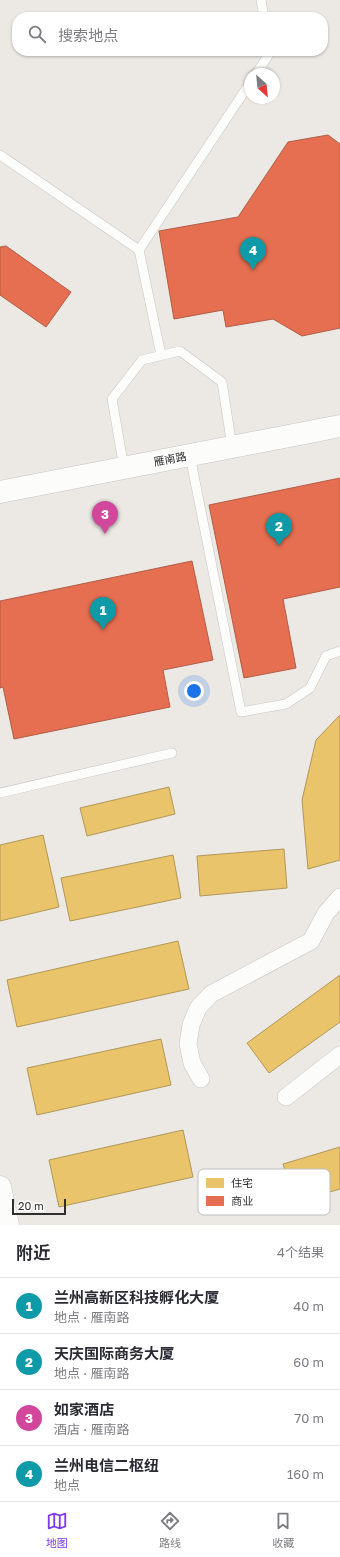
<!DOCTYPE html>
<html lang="zh">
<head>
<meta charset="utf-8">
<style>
	:root { --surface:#fff; --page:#f7f7f7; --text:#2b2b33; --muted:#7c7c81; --line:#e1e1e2; --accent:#7c3aed }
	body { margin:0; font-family:"Golos Text","Noto Sans SC",sans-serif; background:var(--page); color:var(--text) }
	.compass { position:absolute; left:244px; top:68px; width:36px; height:36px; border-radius:50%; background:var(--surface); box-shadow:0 1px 3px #0004; rotate:153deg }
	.scale { position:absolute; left:12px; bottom:10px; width:54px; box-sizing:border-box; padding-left:4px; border:2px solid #2e2e2e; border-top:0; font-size:11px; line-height:14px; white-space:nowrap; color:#2e2e2e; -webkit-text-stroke:3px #fff; paint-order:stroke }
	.you { position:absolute; left:194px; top:691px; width:14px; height:14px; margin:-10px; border:3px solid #fff; border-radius:50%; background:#1a73e8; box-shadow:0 0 0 6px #1a73e833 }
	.badge { display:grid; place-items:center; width:26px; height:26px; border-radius:50%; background:var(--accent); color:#fff; font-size:13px; font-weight:700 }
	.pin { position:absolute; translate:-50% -33px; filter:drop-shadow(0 1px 2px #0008) }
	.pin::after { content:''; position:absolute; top:21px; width:14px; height:12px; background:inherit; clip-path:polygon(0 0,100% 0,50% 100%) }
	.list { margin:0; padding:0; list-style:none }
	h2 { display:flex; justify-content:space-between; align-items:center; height:52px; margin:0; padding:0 16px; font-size:17px }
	h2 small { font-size:13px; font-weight:400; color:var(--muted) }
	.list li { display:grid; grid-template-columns:26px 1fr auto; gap:12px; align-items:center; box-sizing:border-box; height:56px; padding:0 16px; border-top:1px solid var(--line) }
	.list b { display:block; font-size:15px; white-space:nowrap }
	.list p { margin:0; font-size:13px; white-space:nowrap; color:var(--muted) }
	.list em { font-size:13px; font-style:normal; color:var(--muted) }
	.icon { flex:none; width:22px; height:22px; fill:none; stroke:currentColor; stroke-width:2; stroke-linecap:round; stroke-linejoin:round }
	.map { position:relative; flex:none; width:340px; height:1225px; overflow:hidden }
	.search { position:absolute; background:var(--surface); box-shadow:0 1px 3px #0004; left:12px; right:12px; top:12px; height:44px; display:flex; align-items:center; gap:10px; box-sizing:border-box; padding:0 14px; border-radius:16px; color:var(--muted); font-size:15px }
	.sheet { height:276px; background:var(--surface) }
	nav { display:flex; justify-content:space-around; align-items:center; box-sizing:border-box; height:56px; border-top:1px solid var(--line); background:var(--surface); font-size:11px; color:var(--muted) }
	nav a { display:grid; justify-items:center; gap:2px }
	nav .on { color:var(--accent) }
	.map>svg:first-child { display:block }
</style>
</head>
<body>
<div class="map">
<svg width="340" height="1225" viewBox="0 0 340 1225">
	<rect width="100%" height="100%" fill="#ece8e4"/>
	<g fill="#e9c46a" stroke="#b19758">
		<polygon points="340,715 340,860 308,869 302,800 316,740"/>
		<polygon points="169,787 175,814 87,836 80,808"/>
		<polygon points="43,835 59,907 0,921 0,845"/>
		<polygon points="284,849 287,888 200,896 197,856"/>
		<polygon points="173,855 181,898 70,921 61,878"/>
		<polygon points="178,941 189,989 17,1027 7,980"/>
		<polygon points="340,975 340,1022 269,1073 247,1043"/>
		<polygon points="161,1039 171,1085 37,1115 27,1068"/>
		<polygon points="183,1130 193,1177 59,1207 49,1160"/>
		<polygon points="340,1147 340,1189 295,1202 283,1164"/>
	</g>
	<g fill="#e76f51" stroke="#b05c46">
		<polygon points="328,135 340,144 340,328 302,336 273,319 226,327 223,310 174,319 159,231 238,217 288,142"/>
		<polygon points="6,246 71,292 46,327 0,295 0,247"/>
		<polygon points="340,478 340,587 283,599 296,668 244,678 209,505"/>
		<polygon points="192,561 213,660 163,670 170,707 14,739 3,687 0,688 0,601"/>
	</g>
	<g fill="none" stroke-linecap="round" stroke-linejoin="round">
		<defs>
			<g id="service">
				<polyline points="261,0 264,17"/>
				<polyline points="256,74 271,51"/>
				<polyline points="0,155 139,250 250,83"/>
				<polyline points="139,250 161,355"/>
				<polyline points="190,456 241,712 286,704 310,688 326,656 340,651"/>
				<polyline points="124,468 112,399 142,360 180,351 222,382 232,447"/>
				<polyline points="0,793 172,753"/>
			</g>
			<g id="minor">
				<polyline points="201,1079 192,1063 188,1044 191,1025 198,1008 211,994 311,941 326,913 340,897"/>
				<polyline points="286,1097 340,1055"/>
			</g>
			<polyline id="tertiary" points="0,1187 8,1225"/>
			<polyline id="secondary" points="0,492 340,426"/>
		</defs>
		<use href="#service" stroke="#c5c4c5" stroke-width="10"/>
		<use href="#minor" stroke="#c5c4c5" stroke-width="18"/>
		<use href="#tertiary" stroke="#c5c4c5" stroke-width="23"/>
		<use href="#secondary" stroke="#c5c4c5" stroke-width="23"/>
		<use href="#service" stroke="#fcfcfb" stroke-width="9"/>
		<use href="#minor" stroke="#fcfcfb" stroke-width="17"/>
		<use href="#tertiary" stroke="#fcfcfb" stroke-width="22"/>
		<use href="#secondary" stroke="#fcfcfb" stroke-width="22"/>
	</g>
	<g text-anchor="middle" stroke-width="4" stroke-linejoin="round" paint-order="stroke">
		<g font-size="11" fill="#2e2e2e" stroke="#fff">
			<text transform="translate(170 459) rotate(-11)" y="4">雁南路</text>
		</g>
	</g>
	<rect x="198" y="1169" width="132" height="46" rx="6" fill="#fff" stroke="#c0c0c0" stroke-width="1"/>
	<rect x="206" y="1178" width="18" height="10" fill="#e9c46a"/>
	<rect x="206" y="1196" width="18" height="10" fill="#e76f51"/>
	<g font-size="11" fill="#2e2e2e">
		<text x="231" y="1187">住宅</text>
		<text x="231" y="1205">商业</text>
	</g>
</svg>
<svg class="compass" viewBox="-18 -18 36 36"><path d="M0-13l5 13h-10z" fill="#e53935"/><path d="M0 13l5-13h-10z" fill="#7c7c81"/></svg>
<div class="scale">20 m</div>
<div class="you"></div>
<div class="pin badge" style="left:103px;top:630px;background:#0f9aa8">1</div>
<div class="pin badge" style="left:279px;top:546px;background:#0f9aa8">2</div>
<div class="pin badge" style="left:105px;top:534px;background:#d1479c">3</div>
<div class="pin badge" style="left:253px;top:270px;background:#0f9aa8">4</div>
<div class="search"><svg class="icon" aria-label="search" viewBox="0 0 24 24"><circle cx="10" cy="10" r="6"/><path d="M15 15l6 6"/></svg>搜索地点</div>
</div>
<section class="sheet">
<h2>附近<small>4个结果</small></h2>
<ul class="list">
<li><span class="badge" style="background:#0f9aa8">1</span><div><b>兰州高新区科技孵化大厦</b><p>地点 · 雁南路</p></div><em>40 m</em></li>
<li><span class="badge" style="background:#0f9aa8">2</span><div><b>天庆国际商务大厦</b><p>地点 · 雁南路</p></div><em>60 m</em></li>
<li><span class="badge" style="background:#d1479c">3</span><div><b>如家酒店</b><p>酒店 · 雁南路</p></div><em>70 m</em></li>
<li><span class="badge" style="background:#0f9aa8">4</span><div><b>兰州电信二枢纽</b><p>地点</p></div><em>160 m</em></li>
</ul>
</section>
<nav>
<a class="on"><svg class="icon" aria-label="map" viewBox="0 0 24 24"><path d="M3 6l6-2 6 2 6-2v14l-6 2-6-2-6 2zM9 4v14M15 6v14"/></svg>地图</a>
<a><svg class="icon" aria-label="directions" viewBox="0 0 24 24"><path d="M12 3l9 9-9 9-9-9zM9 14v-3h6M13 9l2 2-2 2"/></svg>路线</a>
<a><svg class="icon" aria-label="saved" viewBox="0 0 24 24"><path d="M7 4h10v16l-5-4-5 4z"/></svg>收藏</a>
</nav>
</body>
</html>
